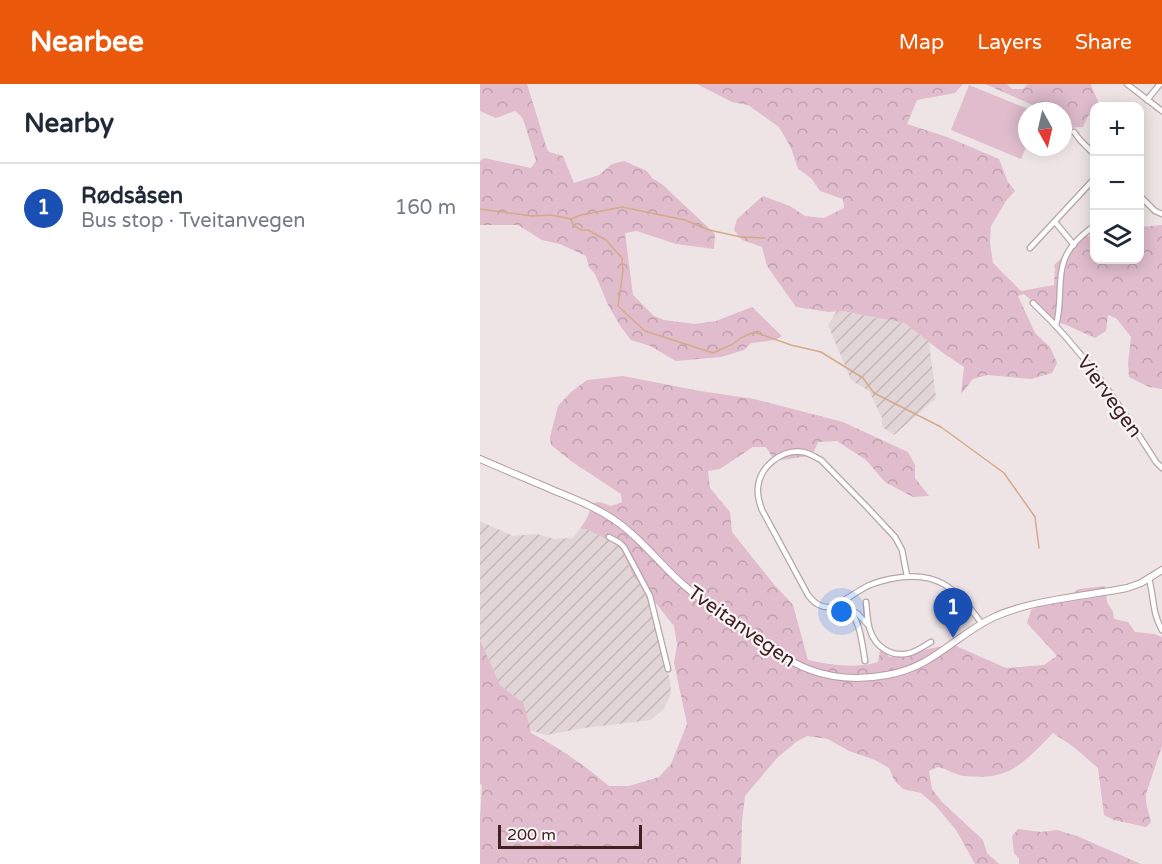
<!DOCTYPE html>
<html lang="en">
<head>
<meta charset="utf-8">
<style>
	:root { --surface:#fff; --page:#f2f2f3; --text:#1f2937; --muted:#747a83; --line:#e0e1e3; --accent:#ea580c }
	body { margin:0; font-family:"Varela Round",sans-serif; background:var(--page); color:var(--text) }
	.controls { position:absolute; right:18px; top:18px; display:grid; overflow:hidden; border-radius:12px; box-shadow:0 3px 15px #0003 }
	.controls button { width:54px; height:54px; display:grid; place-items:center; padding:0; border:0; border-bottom:2px solid var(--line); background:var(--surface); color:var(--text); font:30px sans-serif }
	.compass { position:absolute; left:538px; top:18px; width:54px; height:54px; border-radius:50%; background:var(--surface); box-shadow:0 3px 15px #0003; rotate:172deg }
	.scale { position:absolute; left:18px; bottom:15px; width:144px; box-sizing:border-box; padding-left:6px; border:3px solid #412222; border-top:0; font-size:16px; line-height:21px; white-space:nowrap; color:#412222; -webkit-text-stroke:4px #faf5f6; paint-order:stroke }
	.you { position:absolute; left:362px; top:528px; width:21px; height:21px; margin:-15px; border:4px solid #fff; border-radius:50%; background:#1a73e8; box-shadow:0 0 0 9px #1a73e833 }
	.badge { display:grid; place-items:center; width:39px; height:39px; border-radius:50%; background:var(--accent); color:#fff; font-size:20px; font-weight:700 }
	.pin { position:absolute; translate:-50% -50px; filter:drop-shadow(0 2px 3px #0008) }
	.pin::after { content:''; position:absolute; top:32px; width:21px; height:18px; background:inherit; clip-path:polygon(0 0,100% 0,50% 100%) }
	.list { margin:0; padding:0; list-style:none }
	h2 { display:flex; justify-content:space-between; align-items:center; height:78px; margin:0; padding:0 24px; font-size:26px }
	h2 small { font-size:20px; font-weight:400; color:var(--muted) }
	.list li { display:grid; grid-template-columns:39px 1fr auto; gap:18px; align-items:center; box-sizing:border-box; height:90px; padding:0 24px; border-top:2px solid var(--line) }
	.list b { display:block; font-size:22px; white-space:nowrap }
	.list p { margin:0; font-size:20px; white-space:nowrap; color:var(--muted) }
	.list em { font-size:20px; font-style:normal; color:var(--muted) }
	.icon { flex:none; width:33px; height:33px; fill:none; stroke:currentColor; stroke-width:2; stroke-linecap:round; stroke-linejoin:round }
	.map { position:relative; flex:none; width:682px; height:780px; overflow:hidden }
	header { display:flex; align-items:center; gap:36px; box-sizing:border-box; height:84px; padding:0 30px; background:var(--accent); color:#fff }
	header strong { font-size:28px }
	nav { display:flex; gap:33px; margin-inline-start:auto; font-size:21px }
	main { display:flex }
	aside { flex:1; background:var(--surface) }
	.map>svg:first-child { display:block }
</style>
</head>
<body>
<header>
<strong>Nearbee</strong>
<nav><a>Map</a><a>Layers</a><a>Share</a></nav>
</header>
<main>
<aside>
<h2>Nearby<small></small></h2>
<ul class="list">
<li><span class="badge" style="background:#1a4fb4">1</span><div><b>Rødsåsen</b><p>Bus stop · Tveitanvegen</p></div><em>160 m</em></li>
</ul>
</aside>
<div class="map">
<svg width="682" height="780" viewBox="0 0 682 780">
	<defs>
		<pattern id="industrial-furrows" width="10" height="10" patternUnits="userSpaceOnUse" patternTransform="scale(1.5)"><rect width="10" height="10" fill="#e2d5d7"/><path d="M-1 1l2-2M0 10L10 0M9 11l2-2" fill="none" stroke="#c3b7b8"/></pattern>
		<pattern id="forest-crowns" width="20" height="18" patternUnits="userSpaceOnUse" patternTransform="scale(1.5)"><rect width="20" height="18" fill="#e0bccc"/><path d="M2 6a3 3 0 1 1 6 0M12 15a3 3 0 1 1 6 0" fill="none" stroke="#c1a1af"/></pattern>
	</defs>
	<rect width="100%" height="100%" fill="#eee4e6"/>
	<g fill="url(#industrial-furrows)">
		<polygon points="357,227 362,227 425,239 449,258 456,314 414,351 402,343 402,334 389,307 371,296 348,241"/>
		<polygon points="0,437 33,452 57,450 74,455 92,454 100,445 106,445 134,459 142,466 153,492 159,496 170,517 190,597 191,610 184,625 171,636 104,644 66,651 50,646 44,620 20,601 0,556"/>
	</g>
	<g fill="url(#forest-crowns)">
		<polygon points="0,0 47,0 67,65 69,68 83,72 94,99 119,91 132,80 144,77 167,87 172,94 183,101 235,150 234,165 196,160 157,147 145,149 153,211 174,232 184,236 214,240 236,237 272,223 302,252 295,256 271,259 264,266 241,273 196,277 170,262 151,256 141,243 128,221 115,190 109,183 106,172 80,160 62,156 38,141 0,141 0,77 4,74 51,84 56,77 45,41 42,33 35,27 16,34 0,27"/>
		<polygon points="217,0 483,0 475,9 437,16 427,40 467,53 519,75 528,98 535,107 526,117 511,142 510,159 513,179 541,207 574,201 575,185 574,181 605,153 614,151 614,176 660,176 660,143 682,141 682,305 669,303 649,293 648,279 651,253 636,234 628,231 626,247 615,254 584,240 578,239 544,210 538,212 555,249 570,263 577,279 572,289 551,295 507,291 493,295 481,310 484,283 463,269 425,239 362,227 349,228 316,223 287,182 282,163 262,156 254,146 257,135 283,112 310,122 325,132 344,134 364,124 363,115 340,107 331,94 318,85 311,64 299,43 268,21 252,18"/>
		<path d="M505,0H527L532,5H543L548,0H611C613,8 618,14 619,22H614V28L608,32L603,43L587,44L583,39V27H566Z"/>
		<path d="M143,292L220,307L274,315L363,338L428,368L435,381V394L449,412L433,413L405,398L386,376L357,357L338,358L333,370L329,372L301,376L293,374L286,363H273L240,385L228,387L230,404L250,428L252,448L292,498L313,521L328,576C351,581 375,585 398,578L401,562L409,573L463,562H476L526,584L564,581L577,572L547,539L551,526L563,521L577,519L599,505L625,502L627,518L633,528L634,535L648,538L655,548L674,550L682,553V662L666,710C665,719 669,729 671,738L666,743L634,736L624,731L618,684L595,664L573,649C543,679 530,697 484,692C476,691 467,685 458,683L449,687L452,705L462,718L503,756L507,769L519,780H495L476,746L456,722L441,709L423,705L414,696L409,684L395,676L369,667L348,655L327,652L316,658L297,674L265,712L262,737L261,780H0V734L2,702L0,699V556L20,601L44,620L51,649C79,663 105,682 129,702H149L179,693L191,680L207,640L194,579L197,561L194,542L182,527L165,504L153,492L142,466L134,459L106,445H100L107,434L113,419L120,418L131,422L142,418L141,410L91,377L71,361L70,353L78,322L91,308L107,296Z"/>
		<polygon points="538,745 561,748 577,746 597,752 661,780 539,780 539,775 534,769 532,752"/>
	</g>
	<polygon fill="#e0bccc" points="489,1 553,27 547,27 547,61 541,75 471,46"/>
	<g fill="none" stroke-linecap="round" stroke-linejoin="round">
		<g stroke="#d5aa89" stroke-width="1.5">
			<polyline points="0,125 52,132 71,131 91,135 101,131 142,123 205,136 229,146 261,153 285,154"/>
			<polyline points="91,135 93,141 101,146 108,146 126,156 142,174 143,187 138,222 165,247 233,269 253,260 261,254 274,248 311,261 341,268 383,294 394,309 461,343 524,389 555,433 559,464"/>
		</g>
		<defs>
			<g id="minor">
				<polyline points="647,0 682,27"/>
				<polyline points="667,16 680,0"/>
				<polyline points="594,48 600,56 614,70"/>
				<polyline points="660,112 675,127 682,130"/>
				<polyline points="575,138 594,161"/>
				<polyline points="550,164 614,95"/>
				<path d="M553,219C602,265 640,321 676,378L682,384"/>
				<path d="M576,241C583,218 576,191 587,170C592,160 601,152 610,145"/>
				<polyline points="129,453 140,459 144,463 170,512 188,585"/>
				<path d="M427,492L422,466L415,453L387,423L341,376C335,373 329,369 323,368C302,365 280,382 278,403C277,411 279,418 282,426L328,511C335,520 341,524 352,523C363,518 373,510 384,504C392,499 401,497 410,495C457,485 476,504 502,540"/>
				<path d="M669,495C674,512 672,529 682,546"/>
				<path d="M365,516C380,539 381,551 385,577"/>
				<path d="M386,518C387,527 387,537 390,546C395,563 412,574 430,569C437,567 444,562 451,558"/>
				<polyline points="373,527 378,530 388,541"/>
			</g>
			<path id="secondary" d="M0,375C25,386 50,396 75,407C95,415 115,423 133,435C157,451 175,474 196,494C216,513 238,528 260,544C310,579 343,603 407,591C454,583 474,552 514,533C551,516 606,512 647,504L661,499L682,486"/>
		</defs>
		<use href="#minor" stroke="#b7a6a7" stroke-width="7"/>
		<use href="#secondary" stroke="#b79ea1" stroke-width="8"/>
		<use href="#minor" stroke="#fff" stroke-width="4.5"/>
		<use href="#secondary" stroke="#fff" stroke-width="6"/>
	</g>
	<g text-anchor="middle" stroke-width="4.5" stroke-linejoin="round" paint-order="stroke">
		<g font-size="20" fill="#412222" stroke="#faf5f6">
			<text transform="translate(630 312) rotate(54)" y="7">Viervegen</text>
			<text transform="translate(262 542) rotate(35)" y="7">Tveitanvegen</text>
		</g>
	</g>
</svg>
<div class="controls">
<button>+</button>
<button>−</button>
<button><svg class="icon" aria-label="layers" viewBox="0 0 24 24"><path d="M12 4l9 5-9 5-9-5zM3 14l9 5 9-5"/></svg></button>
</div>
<svg class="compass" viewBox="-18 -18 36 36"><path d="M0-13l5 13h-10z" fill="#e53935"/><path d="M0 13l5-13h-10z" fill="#747a83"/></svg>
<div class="scale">200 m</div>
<div class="you"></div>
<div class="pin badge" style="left:473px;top:554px;background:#1a4fb4">1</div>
</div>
</main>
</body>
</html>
